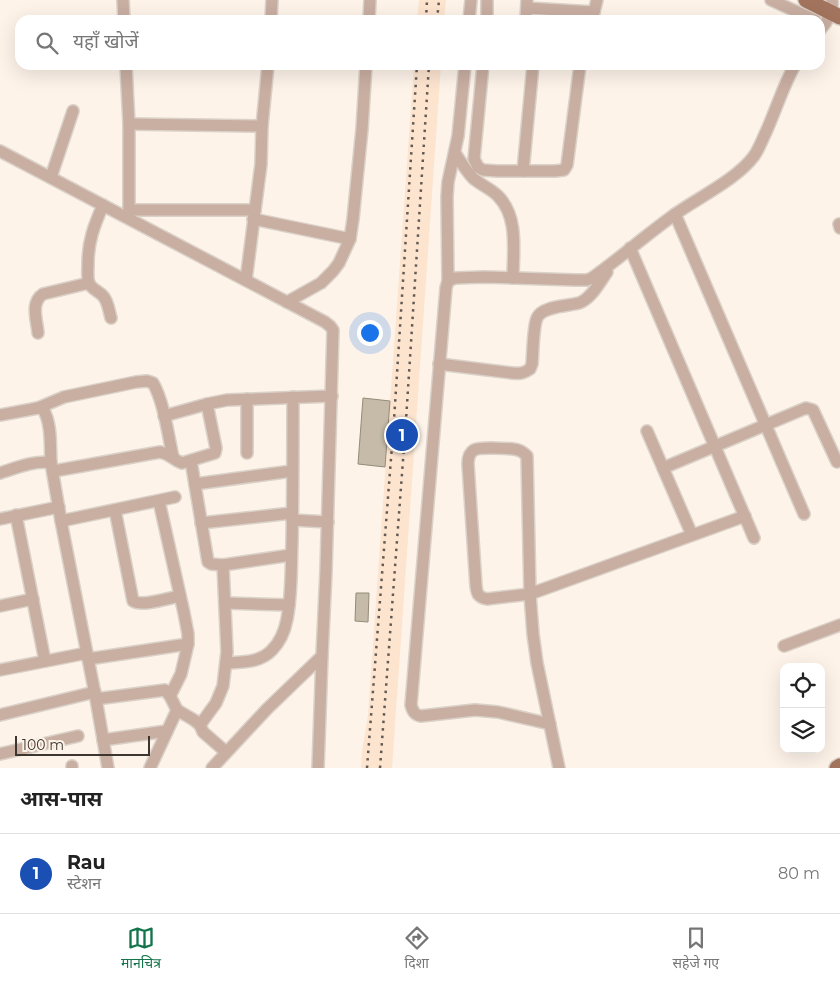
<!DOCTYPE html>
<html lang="hi">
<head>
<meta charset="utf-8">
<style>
	:root { --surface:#fff; --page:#f2f2f2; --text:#222; --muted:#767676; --line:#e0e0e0; --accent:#13744a }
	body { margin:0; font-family:Montserrat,"Noto Sans Devanagari",sans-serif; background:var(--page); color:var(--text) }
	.controls { position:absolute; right:15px; bottom:15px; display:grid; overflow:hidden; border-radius:10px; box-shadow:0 5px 20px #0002 }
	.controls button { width:45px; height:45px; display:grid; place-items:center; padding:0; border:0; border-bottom:1px solid var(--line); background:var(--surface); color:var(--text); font:25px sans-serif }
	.scale { position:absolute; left:15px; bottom:12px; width:135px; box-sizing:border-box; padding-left:5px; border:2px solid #3d3630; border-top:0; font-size:14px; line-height:18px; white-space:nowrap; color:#3d3630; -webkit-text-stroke:4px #fdf3e9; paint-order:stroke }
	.you { position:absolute; left:369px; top:332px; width:18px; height:18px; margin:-12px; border:4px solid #fff; border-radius:50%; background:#1a73e8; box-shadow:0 0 0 8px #1a73e833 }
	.badge { display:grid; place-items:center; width:32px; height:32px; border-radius:50%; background:var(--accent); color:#fff; font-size:16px; font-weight:700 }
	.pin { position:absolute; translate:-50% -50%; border:2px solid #fff; box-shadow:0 1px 5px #0006 }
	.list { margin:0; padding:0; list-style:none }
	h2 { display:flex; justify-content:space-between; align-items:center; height:65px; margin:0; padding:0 20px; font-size:21px }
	h2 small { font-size:16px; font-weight:400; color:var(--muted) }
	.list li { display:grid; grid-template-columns:32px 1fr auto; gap:15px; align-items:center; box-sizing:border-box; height:80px; padding:0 20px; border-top:1px solid var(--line) }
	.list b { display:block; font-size:19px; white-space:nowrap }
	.list p { margin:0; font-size:16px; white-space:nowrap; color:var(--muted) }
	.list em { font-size:16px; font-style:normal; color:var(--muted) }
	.icon { flex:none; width:28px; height:28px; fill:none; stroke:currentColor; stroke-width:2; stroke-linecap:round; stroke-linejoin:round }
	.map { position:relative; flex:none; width:840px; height:768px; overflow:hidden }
	.search { position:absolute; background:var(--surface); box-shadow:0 5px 20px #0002; left:15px; right:15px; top:15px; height:55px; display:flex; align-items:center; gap:12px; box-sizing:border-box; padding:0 18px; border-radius:15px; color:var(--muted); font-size:19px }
	.sheet { height:145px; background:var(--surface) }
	nav { display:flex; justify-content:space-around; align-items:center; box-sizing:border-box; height:70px; border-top:1px solid var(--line); background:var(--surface); font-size:14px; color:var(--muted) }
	nav a { display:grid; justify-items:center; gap:2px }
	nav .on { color:var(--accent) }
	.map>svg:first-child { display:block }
</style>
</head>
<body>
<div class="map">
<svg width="840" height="768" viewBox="0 0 840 768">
	<rect width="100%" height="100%" fill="#fdf3e9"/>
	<g fill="#fce4cf">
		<polygon points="419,0 446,0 444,20 417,20"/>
		<polygon points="414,65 441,65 392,768 361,768 362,752 368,715"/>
	</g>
	<g fill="#c5bba8" stroke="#948b78">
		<polygon points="363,398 390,401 385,467 358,464"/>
		<polygon points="356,593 369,593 368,622 355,621"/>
	</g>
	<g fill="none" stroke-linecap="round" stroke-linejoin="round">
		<defs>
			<g id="minor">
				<polyline points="123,0 124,20"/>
				<polyline points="771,0 815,20"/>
				<polyline points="527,8 594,12"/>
				<polyline points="271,20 272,0"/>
				<polyline points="369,20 370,0"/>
				<polyline points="469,20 471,0"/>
				<polyline points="487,20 487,0"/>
				<polyline points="526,20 527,0"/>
				<polyline points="592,20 597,0"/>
				<path d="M820,30C827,22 834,11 832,0"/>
				<polyline points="126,65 129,124 129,218"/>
				<polyline points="483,65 474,159 478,167 483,170 497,171 555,171 564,170 567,165 580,65"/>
				<polyline points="129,124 262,126"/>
				<polyline points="0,151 325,322 330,326 333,330 326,571 322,656 318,768"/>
				<path d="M455,153C461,162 466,171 473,178C481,185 491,189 498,196C519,217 513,252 513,278"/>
				<polyline points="523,171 533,65"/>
				<polyline points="51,177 73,111"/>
				<path d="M103,205C94,226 88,241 88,264C88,270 87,278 89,283C91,289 99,291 103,296C108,301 109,311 111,318"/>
				<polyline points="129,210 255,210"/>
				<polyline points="675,214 804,514"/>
				<polyline points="253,219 350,239"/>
				<polyline points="839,224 840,228"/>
				<polyline points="630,248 754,538"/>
				<polyline points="246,280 261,164 262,126 268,65"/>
				<polyline points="448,281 447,197 448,182 458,136 465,65"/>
				<polyline points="287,302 321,283 333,271 339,263 350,239 353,219 362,129 366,65"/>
				<path d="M38,333C37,320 30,303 43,294L89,283"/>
				<path d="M439,364L512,373C520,374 524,373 530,369L532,364C533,353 533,327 537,318C542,306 568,306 579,303C591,299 600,282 607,272"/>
				<polyline points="247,399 247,453"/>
				<path d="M38,408L64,397L136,382L147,381L153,383C164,402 168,435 173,457"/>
				<path d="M0,415L38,408L43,409C52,424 50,446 51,463"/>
				<polyline points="164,416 207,404 227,400 332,396"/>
				<polyline points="647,431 692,535"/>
				<polyline points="191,461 208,562 211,564 223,565 291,555"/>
				<polyline points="663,468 806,408 813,410 837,462"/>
				<path d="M54,471L160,452C171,454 173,460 182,463L215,453L216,448L207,404"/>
				<path d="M0,473C16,468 35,460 51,463L61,521L96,699L165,690L170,696L177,710L194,720L200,725L203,732L226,752"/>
				<polyline points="195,484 292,471"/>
				<polyline points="159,501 184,613 188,634 188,644 181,674 170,696"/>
				<path d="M115,510L133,601C142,607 169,598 180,596"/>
				<polyline points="16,515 45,661"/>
				<polyline points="0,519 59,507"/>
				<polyline points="292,520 328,522"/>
				<polyline points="61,521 175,497"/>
				<polyline points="201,523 292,513"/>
				<polyline points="225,603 289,605"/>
				<polyline points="0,606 33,599"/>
				<polyline points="784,646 840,625"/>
				<polyline points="88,659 188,644"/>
				<path d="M226,663C242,662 260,663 272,650C280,642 285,630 287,619C292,594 291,568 292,543C293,494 293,446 293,397"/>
				<polyline points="0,670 87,653"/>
				<polyline points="96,699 108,768"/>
				<polyline points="0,715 95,692"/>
				<path d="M550,724L498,712L475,710L421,716C415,715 413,712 411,705L446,288L448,281L455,278L484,277L575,280H587L592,278C620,258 646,235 674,215C699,197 736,180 754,156C759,149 762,140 766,132C776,110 783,86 795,65"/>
				<polyline points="200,725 216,703 223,686 227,652 223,565"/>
				<polyline points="103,740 167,731"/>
				<polyline points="0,754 78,736"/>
				<polyline points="72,766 72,768"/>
				<polyline points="150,768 177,710"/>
				<polyline points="212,768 267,709 322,656"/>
				<path d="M559,768L537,663L533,634L530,594L527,456C524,453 522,451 518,450C511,448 479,447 474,450C469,453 468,458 468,464L476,586C477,594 478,597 487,599L530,594L745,516"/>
			</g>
			<g id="major">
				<polyline points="806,0 840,17"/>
				<polyline points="837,768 840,766"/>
			</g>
		</defs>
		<use href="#minor" stroke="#dad1c8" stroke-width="14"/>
		<use href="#major" stroke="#dad1c8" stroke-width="18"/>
		<use href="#minor" stroke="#c9aea2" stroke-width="11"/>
		<use href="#major" stroke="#a2735d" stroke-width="15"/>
		<g stroke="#625a53" stroke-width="2.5" stroke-dasharray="2.5 5" stroke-linecap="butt">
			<polyline points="426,20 427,0"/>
			<polyline points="437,20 439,0"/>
			<polyline points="367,768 394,420 417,65"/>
			<polyline points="380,768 406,420 429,65"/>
		</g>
	</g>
</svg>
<div class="controls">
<button><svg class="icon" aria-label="locate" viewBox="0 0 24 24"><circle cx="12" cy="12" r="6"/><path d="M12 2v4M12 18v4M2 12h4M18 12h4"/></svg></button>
<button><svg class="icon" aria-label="layers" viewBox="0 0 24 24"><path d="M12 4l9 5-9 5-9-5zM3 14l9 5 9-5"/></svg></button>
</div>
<div class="scale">100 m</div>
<div class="you"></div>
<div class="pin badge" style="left:402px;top:435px;background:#1a4fb4">1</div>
<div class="search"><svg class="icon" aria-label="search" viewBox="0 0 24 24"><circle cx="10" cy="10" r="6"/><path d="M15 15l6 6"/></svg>यहाँ खोजें</div>
</div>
<section class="sheet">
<h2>आस-पास<small></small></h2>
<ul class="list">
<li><span class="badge" style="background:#1a4fb4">1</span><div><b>Rau</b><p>स्टेशन</p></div><em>80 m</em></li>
</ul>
</section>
<nav>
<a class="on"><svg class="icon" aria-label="map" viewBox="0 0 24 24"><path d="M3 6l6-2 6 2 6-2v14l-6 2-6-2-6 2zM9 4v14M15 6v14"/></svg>मानचित्र</a>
<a><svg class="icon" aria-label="directions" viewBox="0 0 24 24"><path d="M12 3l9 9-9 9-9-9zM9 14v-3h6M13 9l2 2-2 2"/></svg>दिशा</a>
<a><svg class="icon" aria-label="saved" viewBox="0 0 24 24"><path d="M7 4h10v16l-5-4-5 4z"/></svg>सहेजे गए</a>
</nav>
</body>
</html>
